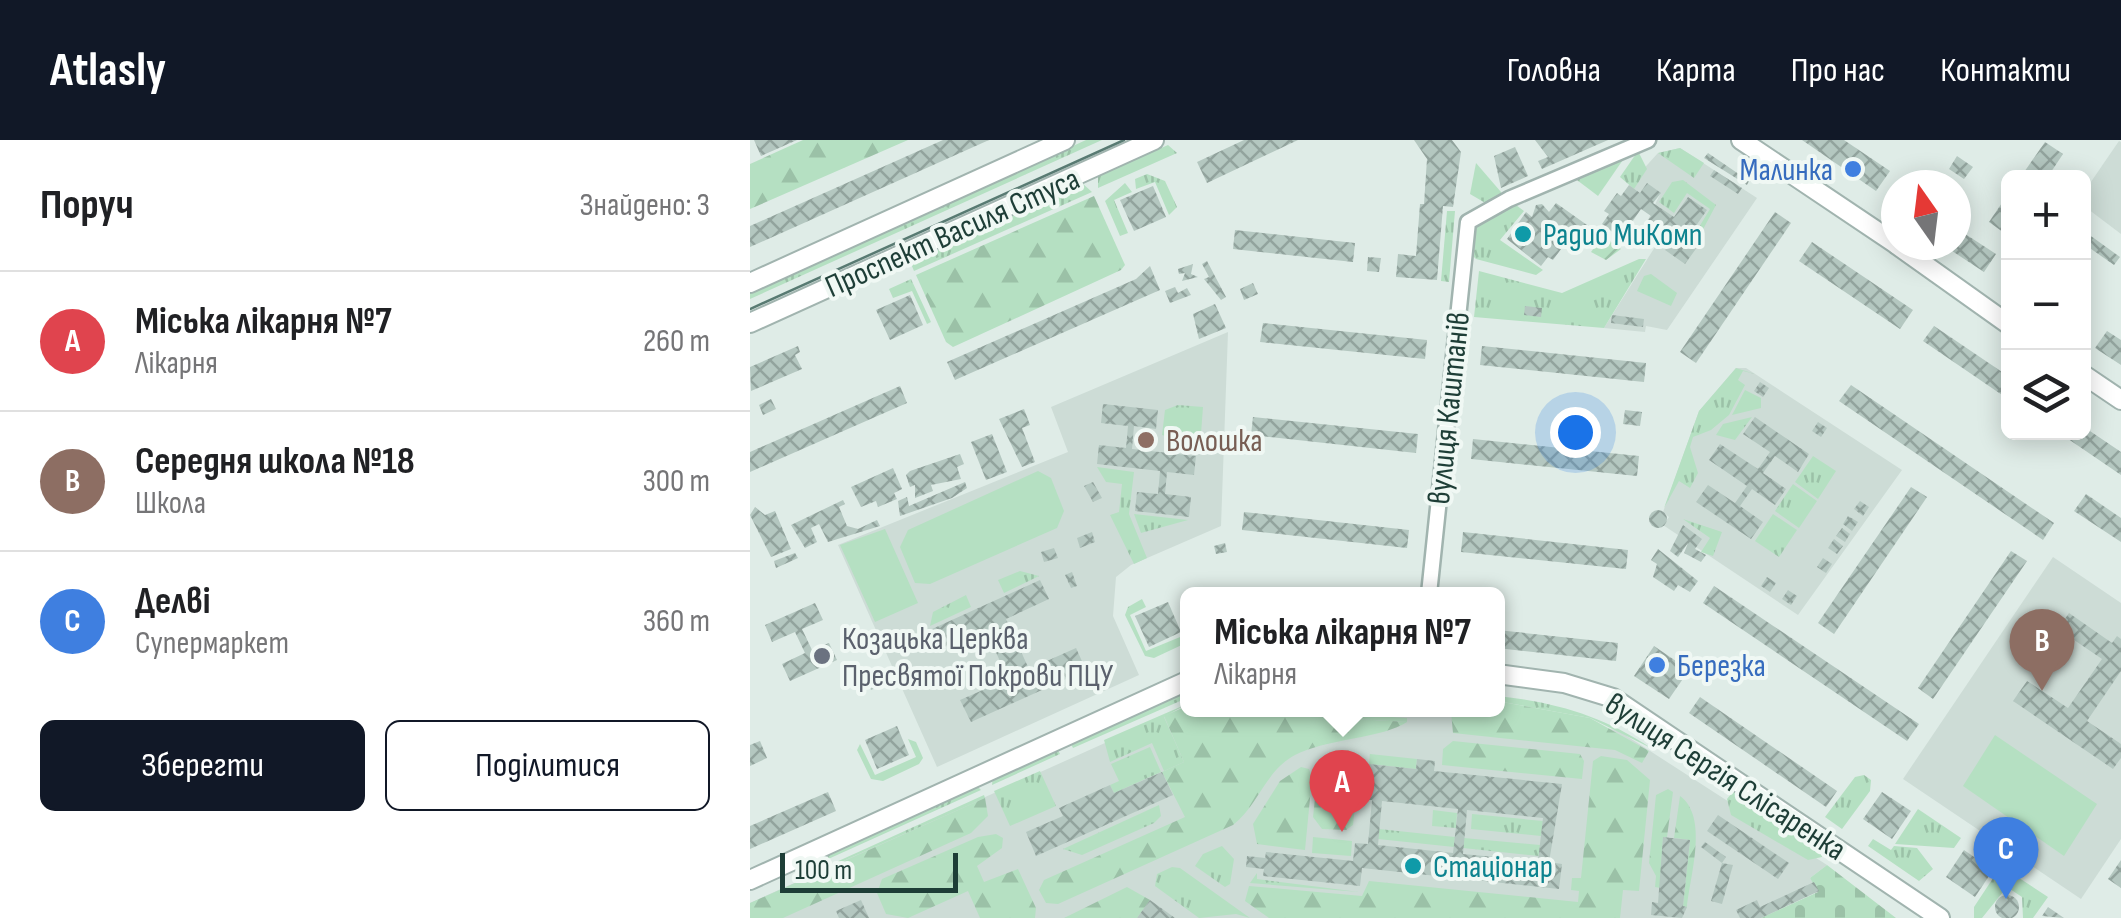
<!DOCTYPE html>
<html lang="uk">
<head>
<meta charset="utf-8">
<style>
	:root { --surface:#fff; --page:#f2f2f2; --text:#202124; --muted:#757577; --line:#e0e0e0; --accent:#111827 }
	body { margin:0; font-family:"Sofia Sans Condensed",sans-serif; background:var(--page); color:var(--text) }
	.controls { position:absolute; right:30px; top:30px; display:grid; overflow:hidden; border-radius:15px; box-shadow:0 5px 25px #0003 }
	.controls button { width:90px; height:90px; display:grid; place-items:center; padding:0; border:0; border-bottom:2px solid var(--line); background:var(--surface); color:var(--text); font:50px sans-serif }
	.compass { position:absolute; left:1131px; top:30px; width:90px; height:90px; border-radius:50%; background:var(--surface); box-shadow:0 5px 25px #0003; rotate:346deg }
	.scale { position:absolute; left:30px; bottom:25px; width:178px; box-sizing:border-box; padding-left:10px; border:5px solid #1e3e37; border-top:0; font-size:28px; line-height:35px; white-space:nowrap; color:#1e3e37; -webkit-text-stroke:8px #f0f8f4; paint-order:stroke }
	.you { position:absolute; left:825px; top:292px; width:35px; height:35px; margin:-25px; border:8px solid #fff; border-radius:50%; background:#1a73e8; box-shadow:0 0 0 15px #1a73e833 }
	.badge { display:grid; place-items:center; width:65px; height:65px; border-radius:50%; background:var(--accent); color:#fff; font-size:32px; font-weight:700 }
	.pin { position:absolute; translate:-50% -82px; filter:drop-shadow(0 2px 5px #0008) }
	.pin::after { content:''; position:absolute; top:52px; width:35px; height:30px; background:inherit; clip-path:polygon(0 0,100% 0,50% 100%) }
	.popup { position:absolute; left:430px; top:447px; width:325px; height:130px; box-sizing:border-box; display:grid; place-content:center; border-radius:15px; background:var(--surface); filter:drop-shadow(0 2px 8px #0005); font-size:32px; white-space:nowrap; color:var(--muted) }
	.popup b { font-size:38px; color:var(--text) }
	.popup::after { content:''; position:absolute; left:50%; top:100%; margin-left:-20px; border:20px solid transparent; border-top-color:var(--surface) }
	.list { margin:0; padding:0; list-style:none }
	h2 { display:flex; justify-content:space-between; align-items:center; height:130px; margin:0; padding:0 40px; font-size:42px }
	h2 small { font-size:32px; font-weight:400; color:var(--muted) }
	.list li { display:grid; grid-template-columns:65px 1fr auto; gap:30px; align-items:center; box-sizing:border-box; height:140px; padding:0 40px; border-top:2px solid var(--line) }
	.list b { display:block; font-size:38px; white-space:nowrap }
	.list p { margin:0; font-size:32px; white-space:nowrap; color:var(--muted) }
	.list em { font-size:32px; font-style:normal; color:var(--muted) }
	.actions { display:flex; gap:20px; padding:30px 40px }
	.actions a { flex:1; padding:22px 0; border:2px solid var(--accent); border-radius:15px; text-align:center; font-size:35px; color:var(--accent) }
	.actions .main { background:var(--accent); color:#fff }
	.icon { flex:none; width:55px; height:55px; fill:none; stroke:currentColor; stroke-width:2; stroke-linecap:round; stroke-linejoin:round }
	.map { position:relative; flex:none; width:1371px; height:778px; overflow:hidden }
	header { display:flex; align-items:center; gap:60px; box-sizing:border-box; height:140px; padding:0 50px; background:var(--accent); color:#fff }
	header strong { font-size:48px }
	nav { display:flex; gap:55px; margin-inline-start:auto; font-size:35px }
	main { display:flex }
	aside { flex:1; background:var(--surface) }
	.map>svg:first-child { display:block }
</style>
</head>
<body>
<header>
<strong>Atlasly</strong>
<nav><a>Головна</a><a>Карта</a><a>Про нас</a><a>Контакти</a></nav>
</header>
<main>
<aside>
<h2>Поруч<small>Знайдено: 3</small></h2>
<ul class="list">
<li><span class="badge" style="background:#e0444e">A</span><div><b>Міська лікарня №7</b><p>Лікарня</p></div><em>260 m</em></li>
<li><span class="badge" style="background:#8d6e63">B</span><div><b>Середня школа №18</b><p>Школа</p></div><em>300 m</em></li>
<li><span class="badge" style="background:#3f7fe0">C</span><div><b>Делві</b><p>Супермаркет</p></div><em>360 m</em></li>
</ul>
<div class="actions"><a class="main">Зберегти</a><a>Поділитися</a></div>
</aside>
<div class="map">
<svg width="1371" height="778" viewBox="0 0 1371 778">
	<defs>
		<pattern id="grass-tufts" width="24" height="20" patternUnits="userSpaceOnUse" patternTransform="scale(2.5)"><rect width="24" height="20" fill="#b5e0c2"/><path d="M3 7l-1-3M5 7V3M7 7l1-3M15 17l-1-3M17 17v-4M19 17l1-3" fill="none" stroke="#9bc1a7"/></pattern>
		<pattern id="forest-firs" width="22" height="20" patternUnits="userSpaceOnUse" patternTransform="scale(2.5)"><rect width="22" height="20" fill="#b5e0c2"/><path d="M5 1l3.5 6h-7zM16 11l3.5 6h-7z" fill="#9bc1a7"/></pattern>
		<pattern id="cemetery-stones" width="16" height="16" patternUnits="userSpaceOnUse" patternTransform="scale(2.5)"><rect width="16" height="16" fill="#b5e0c2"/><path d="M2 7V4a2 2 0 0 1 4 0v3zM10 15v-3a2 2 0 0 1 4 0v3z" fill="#9bc1a7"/></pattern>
		<pattern id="garden-furrows" width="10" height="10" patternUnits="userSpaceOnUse" patternTransform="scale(2.5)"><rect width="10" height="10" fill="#b5e0c2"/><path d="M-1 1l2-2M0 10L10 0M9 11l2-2" fill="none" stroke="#9bc1a7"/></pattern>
		<pattern id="building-cross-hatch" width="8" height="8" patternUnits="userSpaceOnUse" patternTransform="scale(2.5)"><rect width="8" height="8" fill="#b4c7c0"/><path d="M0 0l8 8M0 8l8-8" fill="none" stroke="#92a39d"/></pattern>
	</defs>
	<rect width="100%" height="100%" fill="#dfece7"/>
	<g fill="#cddcd6">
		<polygon points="1369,1 1371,2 1371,94 1334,66 1334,52"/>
		<polygon points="930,8 1007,58 917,190 896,186 895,192 854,188 915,91 897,82 910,54 890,53 879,45 908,13"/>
		<polygon points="478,192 471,386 381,425 366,437 363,476 389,535 187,627 88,405 318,312 301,267"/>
		<polygon points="986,228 996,228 1152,330 1048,475 913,385 919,377 913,372 949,271"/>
		<polygon points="1303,417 1371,463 1371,699 1331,759 1153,639"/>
		<polygon points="747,561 869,591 1077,725 1060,738 1069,751 1011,778 0,778 0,763 437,566 437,570 747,570"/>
	</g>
	<g fill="url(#grass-tufts)">
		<polygon points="336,0 352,0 0,159 0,153"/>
		<polygon points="418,5 427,13 348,48 348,36"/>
		<polygon points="930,8 954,23 944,38 908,13"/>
		<polygon points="888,11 897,29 884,49 870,37"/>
		<polygon points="877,14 848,56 823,37"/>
		<polygon points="726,23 751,52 750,59 737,64 720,54"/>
		<polygon points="397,34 415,41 427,67 419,75 405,42 386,49 385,39"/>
		<polygon points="933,40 966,65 950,95 946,92 960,69 937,53 924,73 909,62 922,42"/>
		<polygon points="332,43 342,52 164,131 159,119"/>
		<polygon points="375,43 382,52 364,60 378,93 370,96 355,61"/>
		<polygon points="762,62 774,71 750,100 793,130 786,135 726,119 719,112 724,84"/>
		<polygon points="697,71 705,71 699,142 691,141"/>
		<polygon points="889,119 896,119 854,188 724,177 729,131 812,153"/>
		<polygon points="161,139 181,182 177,184 162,151 143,158 139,149"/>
		<polygon points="986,228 1005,234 993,231 988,240 995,245 979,275 961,290 943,297 940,307 948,333 940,348 929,341 914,368 949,271"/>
		<polygon points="995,250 1011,258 1011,268 982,275"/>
		<polygon points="428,265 453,267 450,307 412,295 415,270"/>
		<polygon points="1002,277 985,300 966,295 973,284"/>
		<polygon points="1063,316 1086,331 1068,359 1045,342"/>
		<polygon points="347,327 384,332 379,374 397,418 384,424 360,375 369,372 372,344 356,342"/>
		<polygon points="1043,344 1067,361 1049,388 1025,371"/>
		<polygon points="384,374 438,380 391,393"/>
		<polygon points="1023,374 1047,390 1029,417 1005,401"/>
		<polygon points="933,379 972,392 963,416 951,412 960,398"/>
		<polygon points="270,431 289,436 254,453 248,440"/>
		<polygon points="216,455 221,467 180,486 183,472"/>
		<polygon points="392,459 396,467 380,475 396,511 435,495 431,482 437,485 436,503 404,518 395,516 375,475 378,467"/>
		<polygon points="437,551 437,558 323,608 320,602"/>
		<path d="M747,556C805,562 853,576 901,608L840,578L747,561Z"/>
		<polygon points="437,564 414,577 434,622 414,631 402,603 360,622 354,600"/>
		<polygon points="535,570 538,570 657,578 657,582 535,575"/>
		<polygon points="158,599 166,602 173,618 169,624 133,641 121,639 107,610 110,604 125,635 166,617"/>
		<polygon points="400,607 411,632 364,653 360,645 369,641 361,624"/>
		<polygon points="307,608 310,614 242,645 243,636"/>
		<polygon points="620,614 667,619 666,629 619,624"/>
		<polygon points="290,631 306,666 260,686 244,651"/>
		<polygon points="1114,635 1121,640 1120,651 1092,689 1075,677 1105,637"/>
		<polygon points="226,645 231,650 76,720 81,710"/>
		<polygon points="984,650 1073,711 1072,717 1058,720 981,675 977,659"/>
		<polygon points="234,655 235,658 71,731 73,728"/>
		<polygon points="409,665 411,676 404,683 332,715 313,709"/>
		<polygon points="1168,669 1211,698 1204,708 1145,704"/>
		<polygon points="683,670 707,673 706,688 682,686"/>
		<polygon points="722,674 793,681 791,696 721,689"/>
		<polygon points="629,689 705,697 704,707 628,699"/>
		<polygon points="563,697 602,701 601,716 562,713"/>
		<polygon points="714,698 790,705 789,716 713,708"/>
		<polygon points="1123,699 1141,710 1144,706 1167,708 1183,729 1169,741 1118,706"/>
		<polygon points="472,706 484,719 480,744 475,747 445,726 453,714"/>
		<polygon points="1251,726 1298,757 1283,778 1273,778 1272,757 1257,747 1232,778 1224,778 1224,767"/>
		<polygon points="422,727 430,728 500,778 486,774 449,778 405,746 407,734"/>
		<polygon points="507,733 507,739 609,752 500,743"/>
	</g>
	<g fill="url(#forest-firs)">
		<polygon points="53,0 158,0 0,69 0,24"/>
		<polygon points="344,56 375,125 371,130 203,207 196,202 166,135"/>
		<polygon points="747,561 840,578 899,611 892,623 865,610 703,593 701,572 747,570"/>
		<path d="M437,566V570H535L536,575L657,582C634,598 575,599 545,615C515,631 508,666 483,685L308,764L296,763L289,750L294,740L435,677L412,632L434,622L414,576Z"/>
		<polygon points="703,601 830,614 834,621 832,639 692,625 693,609"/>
		<path d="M598,610L610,620L603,685L596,690L572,689L563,677C567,648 564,618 598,610Z"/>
		<polygon points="851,616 877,620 900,640 889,751 873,750 870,778 519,778 495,761 499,746 612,756 619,741 828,762 829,751 821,750 822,738 831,738 843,621"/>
		<polygon points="551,627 559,629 562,638 555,710 507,704 503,684 530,641"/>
		<polygon points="918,649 923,652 917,697 913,698 910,748 905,747 906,736 899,723 906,655"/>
		<path d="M930,656C959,677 940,736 937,767L933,766L940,700L924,698Z"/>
		<polygon points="235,658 238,676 221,693 33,778 0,778 0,763"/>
		<polygon points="246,694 253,698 252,708 227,726 234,742 268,729 286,768 285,778 230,778 218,751 158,778 136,774 127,753 132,739 228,697"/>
		<polygon points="377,747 400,760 387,778 314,778"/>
	</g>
	<polygon fill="url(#cemetery-stones)" points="1077,725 1146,778 1011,778 1068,752 1060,738"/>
	<g fill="#b5e0c2">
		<polygon points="901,134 927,153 921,166 887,151 894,136"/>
		<polygon points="288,331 301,338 314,371 307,388 180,444 165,443 150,407 158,390"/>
		<polygon points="135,389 168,463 125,482 90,405"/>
		<polygon points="1245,595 1347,664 1314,716 1213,646"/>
	</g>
	<polygon fill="url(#garden-furrows)" points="853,96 871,109 856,120 841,112"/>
	<g fill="url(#building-cross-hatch)" fill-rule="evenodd">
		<polygon points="4,0 47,0 11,16"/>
		<polygon points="193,0 239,0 0,107 0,86"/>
		<polygon points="494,0 548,0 457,43 447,22"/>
		<polygon points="664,0 702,0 711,12 703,67 693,66 687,140 646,137 648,114 666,116 670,64 674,64 677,19"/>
		<polygon points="785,0 858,0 792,29 788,21 798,17"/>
		<polygon points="1052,0 1094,0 1140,31 1126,51"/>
		<polygon points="1295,2 1313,14 1297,38 1270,38"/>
		<polygon points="765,7 778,36 751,48 744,16"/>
		<polygon points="958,13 999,41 997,45 954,18"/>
		<polygon points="1207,16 1223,27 1214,39 1199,29"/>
		<polygon points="964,30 992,48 988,54 960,36"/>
		<polygon points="897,43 911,53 903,63 924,77 938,57 957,70 943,90 934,84 929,92 948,106 935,124 915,110 920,104 914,100 915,90 897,82 901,76 891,69 878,88 872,84 865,94 852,84 859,74 854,71 867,53 871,56 879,45 890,53"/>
		<polygon points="403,46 416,77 384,91 370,60"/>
		<polygon points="1258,54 1258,92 1257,95 1239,82"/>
		<polygon points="806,63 837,85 830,95 835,98 827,108 817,101 803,120 798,117 791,126 757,99 776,72 782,77 786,65 792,64 799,72"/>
		<polygon points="1025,72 1041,83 946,223 930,212"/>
		<polygon points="1206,88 1246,114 1234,132 1193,105 1206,105"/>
		<polygon points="485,90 605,103 603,122 483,109"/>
		<polygon points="1334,91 1370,117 1364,125 1334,104"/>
		<polygon points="1062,102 1163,170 1150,189 1049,121"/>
		<polygon points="618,117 631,118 629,132 617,131"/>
		<polygon points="457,121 476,157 471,160 454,139 459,137 452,124"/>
		<polygon points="443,124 441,134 448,137 432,141 435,133 429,134 428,129"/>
		<polygon points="400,126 410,150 205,240 197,222 386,139"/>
		<polygon points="503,143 508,154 494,160 490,149"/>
		<polygon points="425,147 428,153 437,148 441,155 420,163 415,151"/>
		<polygon points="160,155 173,185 140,200 126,170"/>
		<polygon points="465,164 476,188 449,199 443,174"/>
		<polygon points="775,166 792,168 791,177 774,175"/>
		<polygon points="862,175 894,179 893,187 861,183"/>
		<polygon points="513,183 677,200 675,219 510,202"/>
		<polygon points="1184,186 1258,236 1258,259 1173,201"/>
		<polygon points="1357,191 1371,200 1371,225 1345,208"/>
		<polygon points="48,206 50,212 45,215 52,229 1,251 0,227"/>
		<polygon points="732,206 896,223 894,242 730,225"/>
		<polygon points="1010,242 1019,248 1013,257 1004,251"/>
		<polygon points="1101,245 1304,383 1293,400 1089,261"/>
		<polygon points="150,246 157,263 0,332 0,312"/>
		<polygon points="21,259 26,269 13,275 9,265"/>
		<polygon points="353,264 408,270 406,289 384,286 382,309 446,316 444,335 417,332 415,354 441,357 439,377 385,371 387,352 408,354 410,331 347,324 349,305 376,308 378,286 351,283"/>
		<polygon points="274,269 280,285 272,288 285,322 272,327 249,279"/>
		<polygon points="875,270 892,272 890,286 873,284"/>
		<polygon points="503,277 668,294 666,313 501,295"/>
		<polygon points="1005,277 1059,314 1048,332 1025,316 1013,333 1036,349 1025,365 1002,349 990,366 1013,382 1001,399 946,362 958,345 985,363 997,346 959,320 970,304 1008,329 1020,312 993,294"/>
		<polygon points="1068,282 1077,288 1071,297 1062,291"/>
		<polygon points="1334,287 1371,312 1371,335 1308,292 1334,292"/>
		<polygon points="242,294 257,332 236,340 221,302"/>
		<polygon points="723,299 889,316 887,336 721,319"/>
		<polygon points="210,314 214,324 207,327 211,339 181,345 183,351 165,358 165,345 160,347 156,335 160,331"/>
		<polygon points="143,328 152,349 144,353 147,359 128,367 126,361 111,367 101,347"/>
		<polygon points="215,342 217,348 202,358 150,376 148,361 157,357 159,366"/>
		<polygon points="343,342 352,358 343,362 334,346"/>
		<polygon points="1161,347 1177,357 1084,494 1068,483"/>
		<polygon points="1336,354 1371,378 1371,402 1324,371"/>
		<polygon points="93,360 95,364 89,367 97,386 108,389 127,380 130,386 78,402 69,384 61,388 67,402 55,408 41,385"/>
		<polygon points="1110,361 1119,367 1113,376 1104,369"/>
		<polygon points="5,367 15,375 25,371 41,409 21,417 0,375"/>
		<circle cx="908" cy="379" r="9"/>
		<polygon points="494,372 659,390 657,408 492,390"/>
		<polygon points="1098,376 1108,382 1102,391 1093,384"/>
		<polygon points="933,385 952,399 945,409 956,415 951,422 934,413 938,403 928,417 920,411"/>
		<polygon points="1092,388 1100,394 1095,402 1086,396"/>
		<polygon points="342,392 345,402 330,408 327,398"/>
		<polygon points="713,392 878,410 876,429 711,412"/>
		<polygon points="1084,399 1093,406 1087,414 1078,408"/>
		<polygon points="475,403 477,412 466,414 464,406"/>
		<polygon points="304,408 308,418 294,422 291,412"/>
		<polygon points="908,409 948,441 940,452 928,445 924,451 903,437 907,424 901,420"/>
		<polygon points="1261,411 1277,421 1183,559 1168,548"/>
		<polygon points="45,413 48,418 26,428 24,421"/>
		<polygon points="1073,418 1082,424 1076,433 1067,427"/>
		<polygon points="322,432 327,446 321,448 315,435"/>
		<polygon points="1017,437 1026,443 1020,452 1011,446"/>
		<polygon points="290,440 299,459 256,479 279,529 326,508 336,530 221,582 210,560 258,539 235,488 191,509 182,489"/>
		<polygon points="964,446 1169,584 1157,601 953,463"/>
		<polygon points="1038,450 1047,456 1041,465 1032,459"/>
		<polygon points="418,462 431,492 399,507 385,476"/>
		<polygon points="65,463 73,480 52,489 62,510 79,503 87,520 40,541 32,524 55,513 45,492 22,502 15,485"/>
		<polygon points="1319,473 1362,503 1367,496 1371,499 1371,531 1337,581 1371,604 1371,618 1363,629 1263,561 1277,541 1318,568 1352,519 1308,489"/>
		<polygon points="747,490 868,503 866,521 747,508"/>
		<polygon points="904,506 939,530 919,559 884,536"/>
		<polygon points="133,534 137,543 121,550 117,541"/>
		<polygon points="950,557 1087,651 1076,667 939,573"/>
		<polygon points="147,586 159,615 127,629 115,600"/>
		<polygon points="10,601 17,618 0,626 0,605"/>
		<path d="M667,619L685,621L684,631L812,644L799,722L812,724L809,749L612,728L610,746L513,736L514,729L496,727L497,716L515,718L516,712L603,721L605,703L618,704L622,660H616L619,624L666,629ZM632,661L708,669L703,713L628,705ZM717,670L793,678L788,721L713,714Z"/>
		<polygon points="412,632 423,655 286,716 276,692 313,676 309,668 360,645 364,653"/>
		<polygon points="78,652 86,671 0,709 0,686"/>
		<polygon points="1132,652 1161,671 1142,699 1113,679"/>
		<polygon points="968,675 1039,723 1028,739 957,691"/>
		<polygon points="1246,690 1261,700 1257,705 1243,695"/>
		<polygon points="913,697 940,700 933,766 937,767 932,778 901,775 902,762 908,763"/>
		<polygon points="955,702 976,717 972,723 951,707"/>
		<polygon points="1214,710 1243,730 1225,757 1196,737"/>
		<polygon points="1371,720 1371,748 1358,739"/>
		<polygon points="972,723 983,725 972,764 961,761"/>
		<polygon points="1064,742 1069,751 1011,778 990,778 986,770 1007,760 1010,767"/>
		<circle cx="1257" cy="767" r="12"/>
		<polygon points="111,760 119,778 89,778 86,771"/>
		<polygon points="400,760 425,778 387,778"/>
		<polygon points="1298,767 1314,778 1292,776"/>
	</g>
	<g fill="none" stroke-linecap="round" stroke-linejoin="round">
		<defs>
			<polyline id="minor" points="679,454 718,82 759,59 898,0"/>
			<g id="tertiary">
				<polyline points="991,0 1146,104"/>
				<polyline points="1147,105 1258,184"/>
				<polyline points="0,143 315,0"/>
				<polyline points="0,183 404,0"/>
				<polyline points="1334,235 1371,260"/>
				<polyline points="747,534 814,543 863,558 1190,778"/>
				<polyline points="0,740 437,541"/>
			</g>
		</defs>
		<use href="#minor" stroke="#a1b4af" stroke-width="19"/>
		<use href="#tertiary" stroke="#a1b4af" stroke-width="22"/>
		<use href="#minor" stroke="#fff" stroke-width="14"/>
		<use href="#tertiary" stroke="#fff" stroke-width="18"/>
		<polyline stroke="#587a72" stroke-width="2.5" points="0,169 374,0"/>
	</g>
	<g fill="#3f7fe0" stroke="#f0f8f4" stroke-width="4">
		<circle cx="1103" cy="29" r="10"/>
		<circle cx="907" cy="525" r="10"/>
	</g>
	<g fill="#0f9aa8" stroke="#f0f8f4" stroke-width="4">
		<circle cx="773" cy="94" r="10"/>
		<circle cx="663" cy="726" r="10"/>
	</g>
	<circle fill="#8d6e63" stroke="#f0f8f4" stroke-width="4" cx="396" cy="300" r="10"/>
	<circle fill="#6b7280" stroke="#f0f8f4" stroke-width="4" cx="72" cy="516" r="10"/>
	<g text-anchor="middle" stroke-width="8" stroke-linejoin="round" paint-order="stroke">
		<g font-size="32" fill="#366cbe" stroke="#f0f8f4" text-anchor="end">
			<text x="1083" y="40">Малинка</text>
			<text x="927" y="536" text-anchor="start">Березка</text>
		</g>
		<g font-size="32" fill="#1e3e37" stroke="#f0f8f4">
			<text transform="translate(202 92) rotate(-24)" y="11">Проспект Василя Стуса</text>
			<text transform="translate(698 268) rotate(-84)" y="11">вулиця Каштанів</text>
			<text transform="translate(976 636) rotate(33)" y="11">вулиця Сергія Слісаренка</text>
		</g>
		<g font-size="32" fill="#0d838f" stroke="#f0f8f4" text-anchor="start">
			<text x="793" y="105">Радио МиКомп</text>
			<text x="683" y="737">Стаціонар</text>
		</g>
		<g font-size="32" fill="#785e54" stroke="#f0f8f4" text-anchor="start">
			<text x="416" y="311">Волошка</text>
		</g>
		<g font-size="32" fill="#5b616d" stroke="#f0f8f4" text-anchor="start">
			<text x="92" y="509">Козацька Церква<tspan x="92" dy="37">Пресвятої Покрови ПЦУ</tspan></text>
		</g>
	</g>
</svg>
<div class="controls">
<button>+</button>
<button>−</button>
<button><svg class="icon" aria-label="layers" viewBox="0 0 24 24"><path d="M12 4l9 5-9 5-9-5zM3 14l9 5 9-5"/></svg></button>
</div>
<svg class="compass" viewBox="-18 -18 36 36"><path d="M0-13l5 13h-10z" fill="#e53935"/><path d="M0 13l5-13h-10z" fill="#757577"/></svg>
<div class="scale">100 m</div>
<div class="you"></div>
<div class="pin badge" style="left:592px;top:692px;background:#e0444e">A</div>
<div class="popup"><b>Міська лікарня №7</b>Лікарня</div>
<div class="pin badge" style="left:1292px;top:551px;background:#8d6e63">B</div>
<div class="pin badge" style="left:1256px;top:759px;background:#3f7fe0">C</div>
</div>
</main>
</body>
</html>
